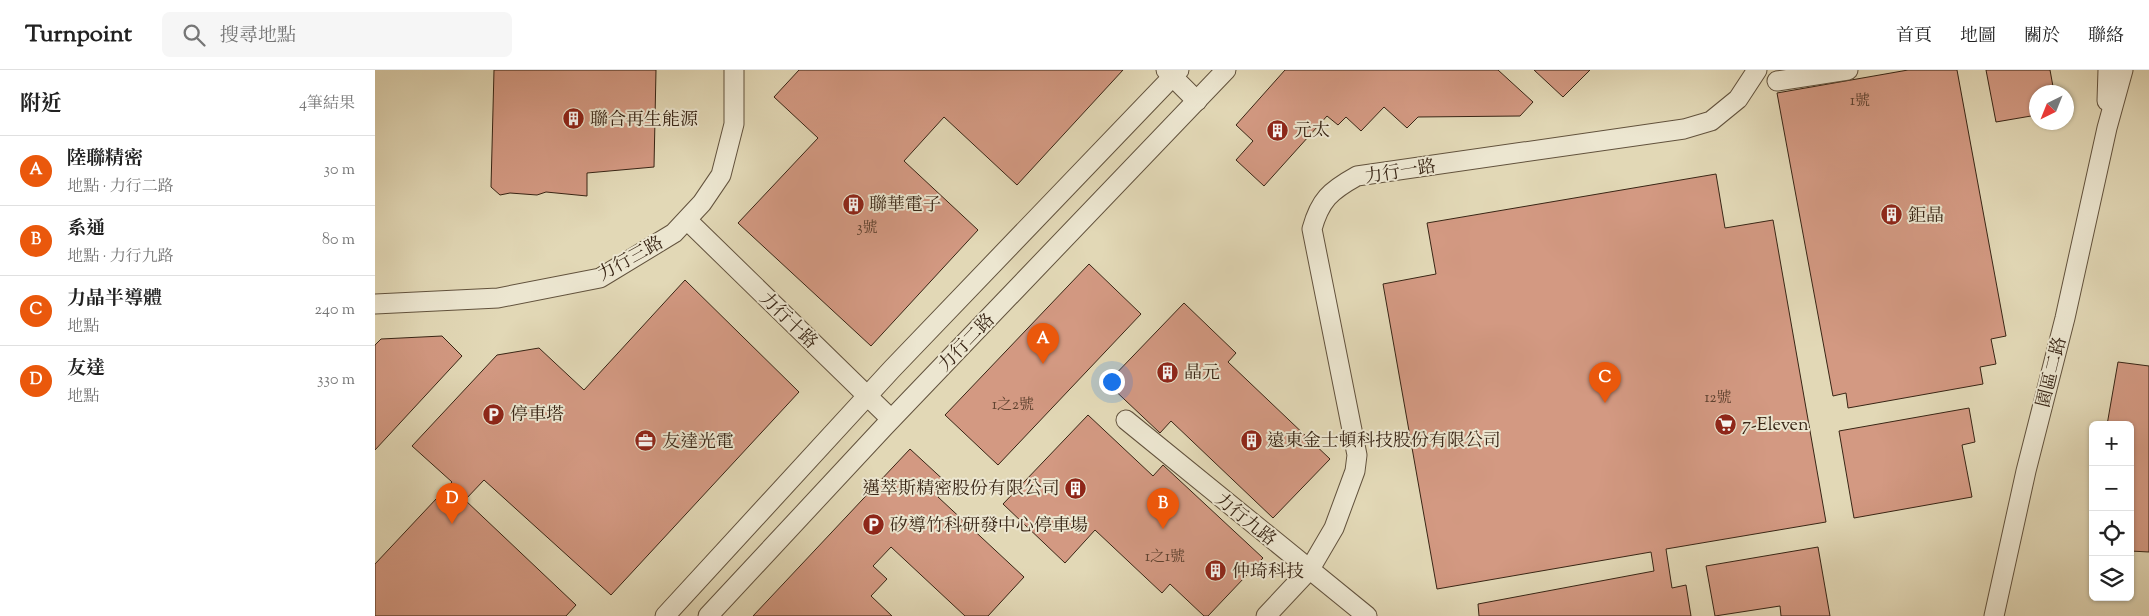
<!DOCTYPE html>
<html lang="zh-TW">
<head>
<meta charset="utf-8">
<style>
	:root { --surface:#fff; --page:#f6f6f6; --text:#222; --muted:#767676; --line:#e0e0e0; --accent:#ea580c }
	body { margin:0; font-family:"Sorts Mill Goudy","Noto Serif TC",serif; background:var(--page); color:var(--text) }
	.controls { position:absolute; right:15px; bottom:15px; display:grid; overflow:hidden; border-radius:8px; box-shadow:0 1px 4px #0004 }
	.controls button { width:45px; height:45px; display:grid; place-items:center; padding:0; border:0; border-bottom:1px solid var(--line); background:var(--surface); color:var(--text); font:25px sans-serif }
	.compass { position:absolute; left:1654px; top:15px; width:45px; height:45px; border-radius:50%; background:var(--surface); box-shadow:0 1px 4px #0004; rotate:223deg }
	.you { position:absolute; left:736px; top:311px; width:18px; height:18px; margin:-12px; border:4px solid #fff; border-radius:50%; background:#1a73e8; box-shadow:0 0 0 8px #1a73e833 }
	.badge { display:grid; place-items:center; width:32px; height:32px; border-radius:50%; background:var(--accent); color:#fff; font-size:16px; font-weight:700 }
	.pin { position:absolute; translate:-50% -41px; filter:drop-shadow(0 1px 2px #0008) }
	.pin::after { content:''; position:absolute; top:26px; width:18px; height:15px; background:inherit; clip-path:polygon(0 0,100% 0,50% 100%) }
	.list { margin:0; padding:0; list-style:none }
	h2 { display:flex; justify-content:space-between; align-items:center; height:65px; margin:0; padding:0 20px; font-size:21px }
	h2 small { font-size:16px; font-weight:400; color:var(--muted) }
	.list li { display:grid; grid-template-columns:32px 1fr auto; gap:15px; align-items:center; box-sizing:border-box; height:70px; padding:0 20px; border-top:1px solid var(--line) }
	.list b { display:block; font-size:19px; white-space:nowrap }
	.list p { margin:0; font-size:16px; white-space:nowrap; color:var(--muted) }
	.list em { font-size:16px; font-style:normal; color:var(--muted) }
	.icon { flex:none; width:28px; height:28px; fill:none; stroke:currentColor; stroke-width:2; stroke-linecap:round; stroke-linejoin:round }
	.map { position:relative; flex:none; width:1774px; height:546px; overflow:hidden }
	header { display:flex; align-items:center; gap:30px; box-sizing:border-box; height:70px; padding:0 25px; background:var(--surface); border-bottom:1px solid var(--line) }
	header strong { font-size:24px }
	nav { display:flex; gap:28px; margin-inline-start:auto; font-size:18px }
	.search { width:350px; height:45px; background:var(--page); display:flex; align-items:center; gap:12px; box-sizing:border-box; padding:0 18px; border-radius:8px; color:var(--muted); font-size:19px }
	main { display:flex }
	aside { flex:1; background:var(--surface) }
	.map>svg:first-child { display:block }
</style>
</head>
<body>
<header>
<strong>Turnpoint</strong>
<div class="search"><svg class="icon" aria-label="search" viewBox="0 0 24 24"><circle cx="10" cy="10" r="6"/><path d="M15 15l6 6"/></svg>搜尋地點</div>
<nav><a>首頁</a><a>地圖</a><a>關於</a><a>聯絡</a></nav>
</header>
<main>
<aside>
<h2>附近<small>4筆結果</small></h2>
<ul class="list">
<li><span class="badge">A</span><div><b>陸聯精密</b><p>地點 · 力行二路</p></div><em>30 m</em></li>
<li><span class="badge">B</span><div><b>系通</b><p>地點 · 力行九路</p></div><em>80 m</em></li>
<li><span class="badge">C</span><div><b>力晶半導體</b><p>地點</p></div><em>240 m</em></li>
<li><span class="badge">D</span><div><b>友達</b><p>地點</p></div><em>330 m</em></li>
</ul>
</aside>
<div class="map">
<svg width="1774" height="546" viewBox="0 0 1774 546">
	<rect width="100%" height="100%" fill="#e2d8b6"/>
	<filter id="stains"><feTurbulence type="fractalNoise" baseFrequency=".004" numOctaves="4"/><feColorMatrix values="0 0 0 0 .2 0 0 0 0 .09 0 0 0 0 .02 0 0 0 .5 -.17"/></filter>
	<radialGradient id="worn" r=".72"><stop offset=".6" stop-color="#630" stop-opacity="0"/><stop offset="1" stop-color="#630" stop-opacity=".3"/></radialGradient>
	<g fill="#d39982" stroke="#382515">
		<polygon points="119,0 281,0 279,97 212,103 212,126 171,122 162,125 135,123 125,125 116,117"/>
		<polygon points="424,0 748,0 642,115 569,47 529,91 603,160 496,276 363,153 443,68 399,27"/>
		<polygon points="910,0 1123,0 1158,32 1145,46 1043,47 1032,58 1009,37 986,61 971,47 963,55 952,46 889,116 861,90 878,71 861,55"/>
		<polygon points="1159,0 1215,0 1188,27"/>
		<polygon points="1533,0 1582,0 1631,266 1616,269 1621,294 1605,297 1608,314 1473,338 1471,323 1458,326 1402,23"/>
		<polygon points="1611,0 1675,0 1679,22 1662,22 1662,45 1621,52"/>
		<polygon points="1341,104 1350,158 1398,150 1451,452 1291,479 1297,518 1311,515 1316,546 1104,546 1103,534 1279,501 1276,482 1062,519 1008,214 1061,204 1052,153"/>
		<polygon points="714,194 766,244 623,395 570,345"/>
		<polygon points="310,210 424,322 236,525 109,410 90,430 201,535 191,546 0,546 0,494 77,412 37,376 122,285 164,278 209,320"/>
		<polygon points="809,233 861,283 853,292 955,389 898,448 796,351 785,363 732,313"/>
		<polygon points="67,266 87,286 0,380 0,275 6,269"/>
		<polygon points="1743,292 1774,296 1774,482 1755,481 1755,355 1732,355"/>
		<polygon points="1594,338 1600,372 1587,375 1597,427 1479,448 1464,361"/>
		<polygon points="713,345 778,406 788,395 888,488 833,546 829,546 795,514 787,523 720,460 690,493 628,434"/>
		<polygon points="535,379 574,415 563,427 649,507 613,546 590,546 516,477 498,496 512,509 496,526 517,546 378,546"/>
		<polygon points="1443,477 1455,546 1406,546 1405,536 1340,546 1331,496"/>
	</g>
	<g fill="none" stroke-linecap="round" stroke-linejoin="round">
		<defs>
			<g id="minor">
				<polyline points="791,0 822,31"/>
				<polyline points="1402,11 1473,0"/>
				<polyline points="1732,31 1733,0"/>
				<polyline points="312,150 516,349"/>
				<polyline points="0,234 123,228 225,208 299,163 327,133 346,105 359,54 359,0"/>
				<polyline points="751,350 992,546"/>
				<polyline points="290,546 517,299 804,0"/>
				<polyline points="333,546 509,357 851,0"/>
				<path d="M891,546L935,499L959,458L980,401L982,385L937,159C945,130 955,121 982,106L1309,59L1336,51L1363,29L1382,0"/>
				<polyline points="1619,546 1651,401 1690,248 1732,58 1748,0"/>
			</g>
		</defs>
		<use href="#minor" stroke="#62523d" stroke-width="21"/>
		<use href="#minor" stroke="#ece6d0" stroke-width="19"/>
	</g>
	<defs>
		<symbol id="building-disc" viewBox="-11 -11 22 22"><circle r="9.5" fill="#8f2418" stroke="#ece6d0"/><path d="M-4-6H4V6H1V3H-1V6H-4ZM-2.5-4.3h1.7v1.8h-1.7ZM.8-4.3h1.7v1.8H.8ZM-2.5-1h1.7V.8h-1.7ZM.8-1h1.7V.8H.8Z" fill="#fff"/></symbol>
		<symbol id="parking-disc" viewBox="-11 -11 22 22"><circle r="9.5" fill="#8f2418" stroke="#ece6d0"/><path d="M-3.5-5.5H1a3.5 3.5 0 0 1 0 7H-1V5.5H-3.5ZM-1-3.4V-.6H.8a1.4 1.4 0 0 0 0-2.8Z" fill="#fff"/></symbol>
		<symbol id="supermarket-disc" viewBox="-11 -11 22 22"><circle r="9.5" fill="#8f2418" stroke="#ece6d0"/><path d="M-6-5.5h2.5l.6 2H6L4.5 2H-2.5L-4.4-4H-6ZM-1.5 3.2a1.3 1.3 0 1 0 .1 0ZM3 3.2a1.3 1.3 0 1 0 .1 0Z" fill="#fff"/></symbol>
		<symbol id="office-disc" viewBox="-11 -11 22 22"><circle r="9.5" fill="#8f2418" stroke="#ece6d0"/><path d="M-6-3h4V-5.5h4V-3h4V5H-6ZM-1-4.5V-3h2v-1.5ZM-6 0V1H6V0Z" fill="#fff"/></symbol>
	</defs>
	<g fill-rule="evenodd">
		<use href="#building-disc" x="186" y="36" width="25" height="25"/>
		<use href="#building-disc" x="890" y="48" width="25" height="25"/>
		<use href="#building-disc" x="466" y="122" width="25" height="25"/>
		<use href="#building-disc" x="1504" y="132" width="25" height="25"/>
		<use href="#building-disc" x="780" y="290" width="25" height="25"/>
		<use href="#parking-disc" x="106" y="332" width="25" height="25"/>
		<use href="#supermarket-disc" x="1338" y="342" width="25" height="25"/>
		<use href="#building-disc" x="864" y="358" width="25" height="25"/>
		<use href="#office-disc" x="258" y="358" width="25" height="25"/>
		<use href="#building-disc" x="688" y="406" width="25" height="25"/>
		<use href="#parking-disc" x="486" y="442" width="25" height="25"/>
		<use href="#building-disc" x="828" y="488" width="25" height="25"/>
	</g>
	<g text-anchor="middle" stroke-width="4" stroke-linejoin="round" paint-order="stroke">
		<g font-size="15" fill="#5f4230">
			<text x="1485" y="35">1號</text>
			<text x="492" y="162">3號</text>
			<text x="1343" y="332">12號</text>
			<text x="638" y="339">1之2號</text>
			<text x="790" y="491">1之1號</text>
		</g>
		<g font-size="18" fill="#382515" stroke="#ece6d0" text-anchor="start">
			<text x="215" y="55">聯合再生能源</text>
			<text x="919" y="66">元太</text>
			<text x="494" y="140">聯華電子</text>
			<text x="1533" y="151">鉅晶</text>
			<text x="809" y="308">晶元</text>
			<text x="135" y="350">停車塔</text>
			<text x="1367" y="360">7-Eleven</text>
			<text x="892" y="376">遠東金士頓科技股份有限公司</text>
			<text x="287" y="377">友達光電</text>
			<text x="685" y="424" text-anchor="end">邁萃斯精密股份有限公司</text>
			<text x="515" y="461">矽導竹科研發中心停車場</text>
			<text x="857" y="507">仲琦科技</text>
		</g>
		<g font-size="18" fill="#382515" stroke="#ece6d0">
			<text transform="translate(1025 101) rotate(-9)" y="6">力行一路</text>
			<text transform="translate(255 188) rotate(-29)" y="6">力行三路</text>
			<text transform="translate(414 250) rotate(44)" y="6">力行十路</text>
			<text transform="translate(591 272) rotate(-46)" y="6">力行二路</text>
			<text transform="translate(1676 302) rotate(-76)" y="6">園區二路</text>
			<text transform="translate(871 449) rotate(39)" y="6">力行九路</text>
		</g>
	</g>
	<rect width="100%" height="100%" filter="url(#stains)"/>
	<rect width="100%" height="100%" fill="url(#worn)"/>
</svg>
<div class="controls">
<button>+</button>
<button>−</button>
<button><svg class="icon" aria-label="locate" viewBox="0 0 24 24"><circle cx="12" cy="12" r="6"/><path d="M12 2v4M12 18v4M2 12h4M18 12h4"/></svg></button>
<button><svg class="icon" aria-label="layers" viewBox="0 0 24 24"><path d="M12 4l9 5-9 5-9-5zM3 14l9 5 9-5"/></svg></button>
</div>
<svg class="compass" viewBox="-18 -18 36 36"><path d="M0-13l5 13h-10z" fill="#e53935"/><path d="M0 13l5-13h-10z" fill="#767676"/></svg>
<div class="you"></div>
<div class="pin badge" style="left:668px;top:294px">A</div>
<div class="pin badge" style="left:788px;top:459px">B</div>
<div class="pin badge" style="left:1230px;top:333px">C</div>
<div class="pin badge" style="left:77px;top:454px">D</div>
</div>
</main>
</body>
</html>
